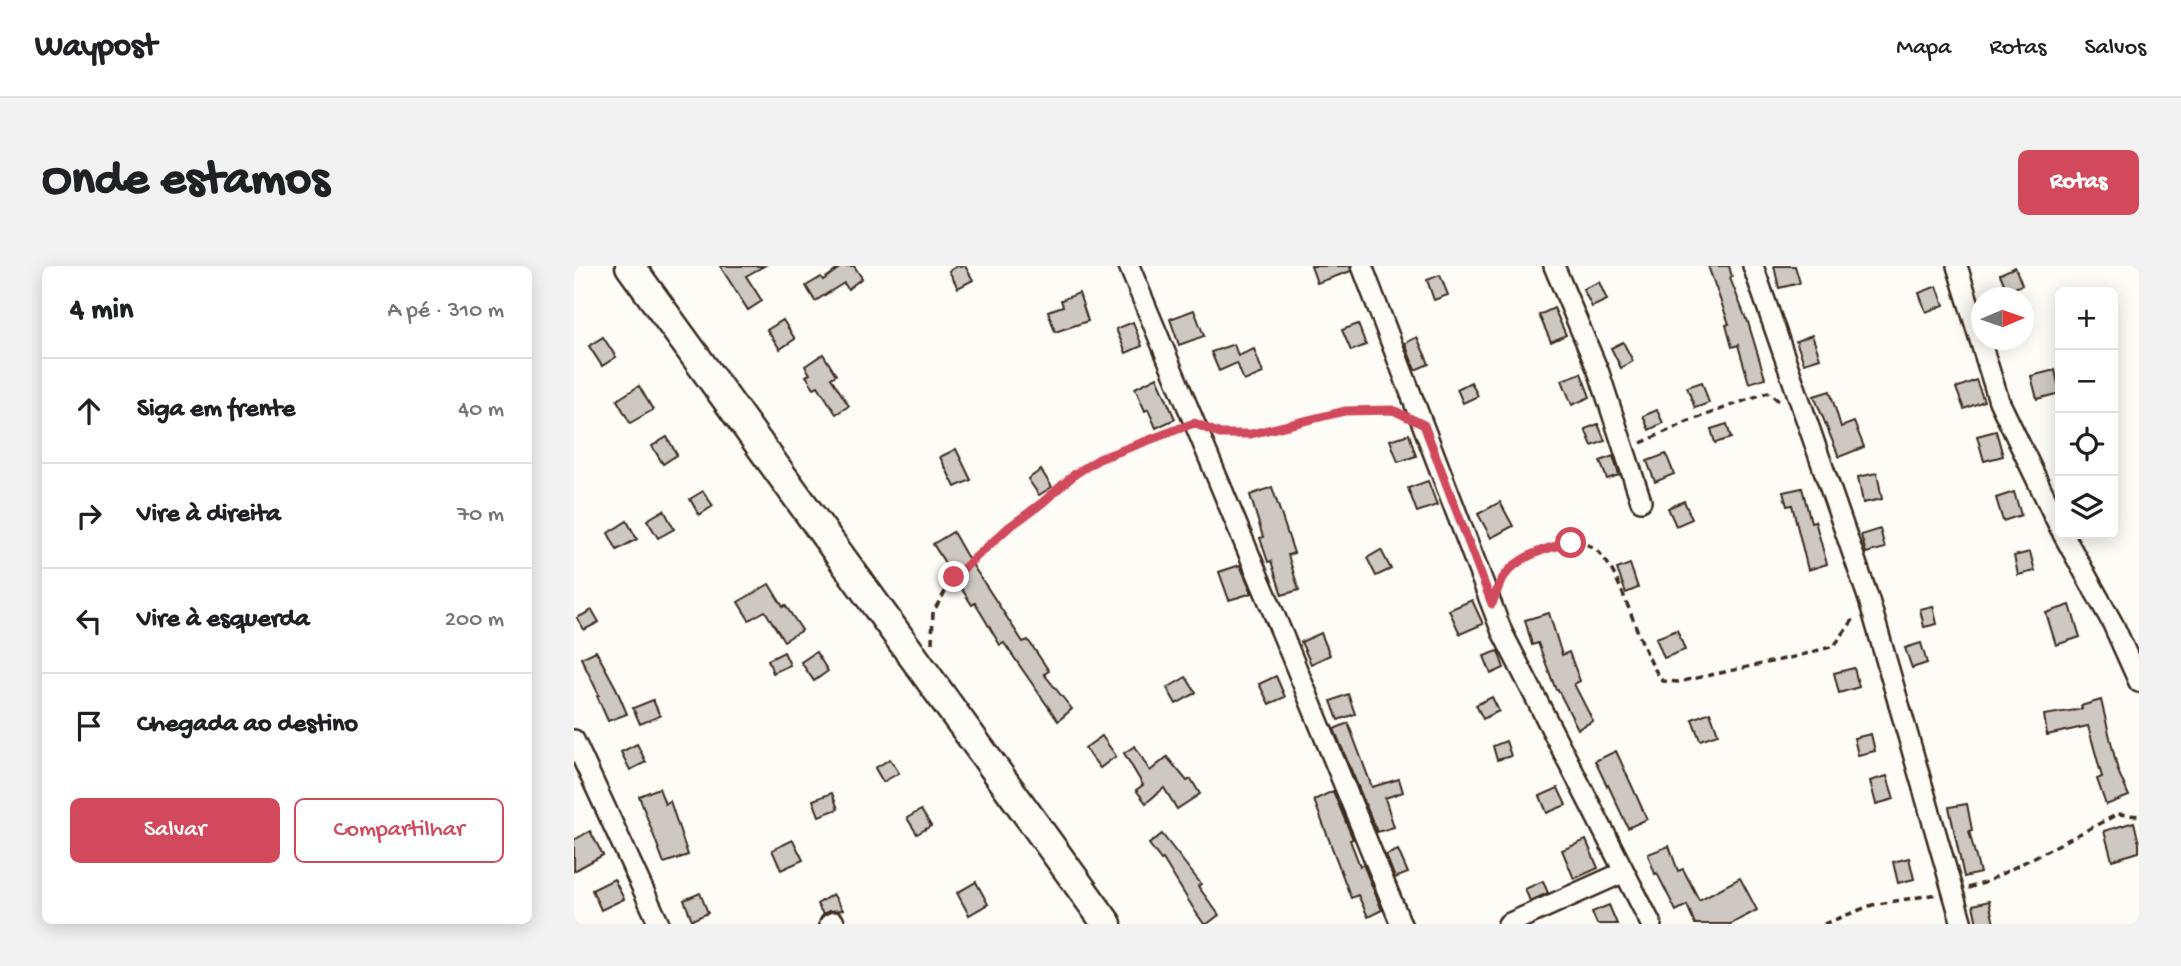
<!DOCTYPE html>
<html lang="pt">
<head>
<meta charset="utf-8">
<style>
	:root { --surface:#fff; --page:#f2f2f2; --text:#202124; --muted:#757577; --line:#e0e0e0; --accent:#d1495b }
	body { margin:0; font-family:"Gochi Hand",sans-serif; background:var(--page); color:var(--text) }
	.controls { position:absolute; right:21px; top:21px; display:grid; overflow:hidden; border-radius:10px; box-shadow:0 4px 18px #0003 }
	.controls button { width:63px; height:63px; display:grid; place-items:center; padding:0; border:0; border-bottom:2px solid var(--line); background:var(--surface); color:var(--text); font:35px sans-serif }
	.compass { position:absolute; left:1397px; top:21px; width:63px; height:63px; border-radius:50%; background:var(--surface); box-shadow:0 4px 18px #0003; rotate:88deg }
	.stop { position:absolute; width:21px; height:21px; margin:-16px; border:5px solid #d1495b; border-radius:50%; background:#fff }
	.stop.end { background:#d1495b; border-color:#fff; box-shadow:0 2px 7px #0008 }
	.list { margin:0; padding:0; list-style:none }
	h2 { display:flex; justify-content:space-between; align-items:center; height:91px; margin:0; padding:0 28px; font-size:30px }
	h2 small { font-size:23px; font-weight:400; color:var(--muted) }
	.list li { display:grid; grid-template-columns:46px 1fr auto; gap:21px; align-items:center; box-sizing:border-box; height:105px; padding:0 28px; border-top:2px solid var(--line) }
	.list b { display:block; font-size:26px; white-space:nowrap }
	.list em { font-size:23px; font-style:normal; color:var(--muted) }
	.actions { display:flex; gap:14px; padding:21px 28px }
	.actions a { flex:1; padding:16px 0; border:2px solid var(--accent); border-radius:10px; text-align:center; font-size:24px; color:var(--accent) }
	.actions .main { background:var(--accent); color:#fff }
	.icon { flex:none; width:38px; height:38px; fill:none; stroke:currentColor; stroke-width:2; stroke-linecap:round; stroke-linejoin:round }
	.map { position:relative; flex:none; width:1565px; height:658px; overflow:hidden; border-radius:10px }
	header { display:flex; align-items:center; gap:42px; box-sizing:border-box; height:98px; padding:0 35px; background:var(--surface); border-bottom:2px solid var(--line) }
	header strong { font-size:33px }
	nav { display:flex; gap:38px; margin-inline-start:auto; font-size:24px }
	.intro { display:flex; align-items:center; justify-content:space-between; box-sizing:border-box; height:168px; padding:0 42px }
	h1 { margin:0; font-size:49px }
	.button { padding:18px 32px; border-radius:10px; background:var(--accent); color:#fff; font-size:24px; font-weight:700 }
	main { display:flex; gap:42px; padding:0 42px }
	aside { flex:1; background:var(--surface); border-radius:10px; box-shadow:0 4px 18px #0003 }
	.map>svg:first-child { display:block }
</style>
</head>
<body>
<header>
<strong>Waypost</strong>
<nav><a>Mapa</a><a>Rotas</a><a>Salvos</a></nav>
</header>
<div class="intro"><h1>Onde estamos</h1><a class="button">Rotas</a></div>
<main>
<aside>
<h2>4 min<small>A pé · 310 m</small></h2>
<ul class="list">
<li><svg class="icon" aria-label="ahead" viewBox="0 0 24 24"><path d="M12 20V5M6 11l6-6 6 6"/></svg><div><b>Siga em frente</b></div><em>40 m</em></li>
<li><svg class="icon" aria-label="right" viewBox="0 0 24 24"><path d="M7 20v-9h11M14 6l5 5-5 5"/></svg><div><b>Vire à direita</b></div><em>70 m</em></li>
<li><svg class="icon" aria-label="left" viewBox="0 0 24 24"><path d="M17 20v-9H6M10 6l-5 5 5 5"/></svg><div><b>Vire à esquerda</b></div><em>200 m</em></li>
<li><svg class="icon" aria-label="arrive" viewBox="0 0 24 24"><path d="M6 21V4h12l-3 4 3 4H6"/></svg><div><b>Chegada ao destino</b></div></li>
</ul>
<div class="actions"><a class="main">Salvar</a><a>Compartilhar</a></div>
</aside>
<div class="map">
<svg width="1565" height="658" viewBox="0 0 1565 658">
	<rect width="100%" height="100%" fill="#fdfcf7"/>
	<filter id="ink" filterUnits="userSpaceOnUse"><feTurbulence type="fractalNoise" baseFrequency=".0143" numOctaves="2"/><feDisplacementMap in="SourceGraphic" scale="14" xChannelSelector="R" yChannelSelector="G"/><feConvolveMatrix kernelMatrix="1 2 1 2 8 2 1 2 1" color-interpolation-filters="sRGB"/></filter>
	<g filter="url(#ink)">
		<g fill="#cdc8c2" stroke="#3b2a1e" stroke-width="2">
			<polygon points="146,0 190,0 172,10 188,35 174,44"/>
			<polygon points="268,0 280,0 288,12 274,23 270,17 241,35 232,20 247,11 249,14"/>
			<polygon points="384,0 391,0 399,14 384,22 375,5"/>
			<polygon points="737,0 776,0 777,5 743,17"/>
			<polygon points="1134,0 1155,0 1158,11 1156,12 1172,53 1173,53 1191,112 1175,117 1164,79 1158,81 1152,59 1155,58"/>
			<polygon points="1200,0 1221,0 1226,17 1205,22"/>
			<polygon points="1441,1 1448,19 1433,25 1426,8"/>
			<polygon points="866,9 874,29 860,34 853,14"/>
			<polygon points="1025,16 1033,34 1018,41 1009,23"/>
			<polygon points="1363,20 1370,39 1352,46 1345,27"/>
			<polygon points="505,27 514,55 481,66 474,45 489,40 487,34"/>
			<polygon points="980,42 992,69 977,76 965,49"/>
			<polygon points="620,44 630,70 605,79 596,53"/>
			<polygon points="209,54 221,73 206,83 193,64"/>
			<polygon points="559,56 568,80 552,87 542,63"/>
			<polygon points="784,58 792,79 777,85 768,64"/>
			<polygon points="1238,69 1246,92 1230,97 1222,75"/>
			<polygon points="29,71 42,91 28,100 15,80"/>
			<polygon points="843,71 855,98 841,104 831,77"/>
			<polygon points="1049,76 1059,95 1047,102 1037,82"/>
			<polygon points="660,78 664,90 680,83 689,107 670,115 663,97 645,105 637,86"/>
			<polygon points="249,88 262,109 257,112 275,140 262,148 244,120 240,122 232,110 236,108 231,100"/>
			<polygon points="1481,104 1486,127 1463,133 1457,110"/>
			<polygon points="1007,107 1016,131 998,139 988,114"/>
			<polygon points="583,111 601,153 582,162 574,143 571,145 561,122"/>
			<polygon points="1402,114 1410,135 1390,143 1382,122"/>
			<polygon points="897,116 904,130 889,137 883,123"/>
			<polygon points="1128,116 1135,137 1121,142 1113,121"/>
			<polygon points="65,120 79,144 56,157 43,134"/>
			<polygon points="1256,125 1267,161 1280,156 1290,181 1265,191 1240,130"/>
			<polygon points="1083,144 1089,157 1075,164 1069,150"/>
			<polygon points="1024,158 1031,175 1018,180 1011,163"/>
			<polygon points="1153,158 1157,172 1141,177 1137,163"/>
			<polygon points="1422,165 1429,190 1410,195 1403,170"/>
			<polygon points="835,168 842,190 824,196 816,174"/>
			<polygon points="93,171 103,189 89,198 78,180"/>
			<polygon points="382,183 397,214 381,221 366,191"/>
			<polygon points="1092,188 1100,208 1081,216 1073,195"/>
			<polygon points="1039,190 1045,209 1033,213 1026,195"/>
			<polygon points="467,204 478,221 465,229 454,213"/>
			<polygon points="1303,207 1308,233 1289,237 1284,211"/>
			<polygon points="854,215 863,239 843,246 834,222"/>
			<polygon points="698,221 720,287 714,289 725,324 708,329 697,295 694,296 686,272 689,271 676,229"/>
			<polygon points="1228,222 1237,256 1241,255 1253,298 1234,304 1218,239 1213,240 1209,226"/>
			<polygon points="129,225 139,240 125,249 116,233"/>
			<polygon points="1440,226 1447,249 1429,255 1422,232"/>
			<polygon points="1110,235 1118,253 1102,260 1094,242"/>
			<polygon points="926,236 939,260 917,272 904,248"/>
			<polygon points="90,244 100,263 84,272 73,254"/>
			<polygon points="53,255 63,273 43,284 34,267"/>
			<polygon points="1306,263 1311,282 1292,287 1287,269"/>
			<polygon points="379,266 392,289 449,376 454,374 475,405 470,408 498,443 484,455 430,377 426,379 401,337 398,339 359,278"/>
			<polygon points="807,284 817,303 802,310 793,292"/>
			<polygon points="1456,286 1461,305 1444,309 1440,290"/>
			<polygon points="1056,298 1064,322 1052,327 1043,303"/>
			<polygon points="666,299 678,327 655,334 645,306"/>
			<polygon points="195,318 209,341 211,339 228,364 210,375 191,345 175,354 164,336"/>
			<polygon points="898,334 909,358 886,368 875,344"/>
			<polygon points="1496,339 1506,371 1482,379 1472,347"/>
			<polygon points="1359,340 1363,358 1350,361 1346,343"/>
			<polygon points="18,344 25,356 10,364 3,352"/>
			<polygon points="975,347 988,389 995,386 1006,415 1000,418 1019,455 1004,463 984,424 982,424 964,377 958,379 951,354"/>
			<polygon points="1103,364 1111,384 1090,392 1082,372"/>
			<polygon points="747,367 756,389 737,398 727,376"/>
			<polygon points="1347,377 1353,397 1338,402 1331,382"/>
			<polygon points="22,385 42,422 53,448 34,455 23,430 25,429 7,392"/>
			<polygon points="924,385 930,402 917,408 910,390"/>
			<polygon points="210,386 216,399 199,407 194,394"/>
			<polygon points="242,386 254,405 240,415 227,396"/>
			<polygon points="1280,402 1285,421 1265,427 1260,407"/>
			<polygon points="702,410 711,431 695,438 685,418"/>
			<polygon points="612,411 622,427 602,438 593,422"/>
			<polygon points="774,428 781,448 764,454 757,435"/>
			<polygon points="918,431 925,445 909,453 902,439"/>
			<polygon points="79,434 86,450 66,458 59,442"/>
			<polygon points="1527,434 1544,505 1555,530 1532,539 1523,513 1528,511 1514,460 1473,469 1470,449 1508,443 1507,440"/>
			<polygon points="1136,446 1144,468 1126,474 1118,453"/>
			<polygon points="774,457 798,521 825,513 829,526 811,532 820,561 803,566 760,463"/>
			<polygon points="1297,468 1301,485 1284,489 1280,472"/>
			<polygon points="528,470 542,490 526,502 511,482"/>
			<polygon points="932,475 937,490 923,494 919,480"/>
			<polygon points="63,478 72,496 56,504 47,486"/>
			<polygon points="561,480 576,505 593,491 613,515 617,513 626,528 603,543 590,522 572,537 562,524 569,519 550,487"/>
			<polygon points="1042,485 1073,553 1054,562 1034,519 1033,520 1021,495"/>
			<polygon points="316,493 325,507 309,516 301,502"/>
			<polygon points="1313,510 1320,533 1302,538 1296,515"/>
			<polygon points="85,522 91,538 96,535 114,589 90,597 65,530"/>
			<polygon points="984,522 992,539 973,547 966,530"/>
			<polygon points="759,525 779,573 776,574 786,600 789,598 808,644 794,651 784,629 777,632 740,534"/>
			<polygon points="258,527 264,543 245,550 239,534"/>
			<polygon points="1393,538 1398,564 1395,565 1406,607 1390,611 1375,541"/>
			<polygon points="347,544 357,560 343,568 333,552"/>
			<polygon points="1560,556 1565,577 1565,586 1538,594 1530,565"/>
			<polygon points="16,565 29,589 0,605 0,574"/>
			<polygon points="588,568 627,618 624,620 645,649 633,658 630,658 621,645 589,593 587,594 575,578"/>
			<polygon points="219,574 229,594 207,604 198,584"/>
			<polygon points="1012,574 1024,602 1000,613 988,584"/>
			<polygon points="1095,580 1104,605 1109,603 1125,634 1166,612 1183,644 1157,658 1121,658 1113,639 1102,645 1083,607 1081,608 1074,588"/>
			<polygon points="824,584 834,607 821,612 812,589"/>
			<polygon points="1335,592 1340,613 1324,617 1319,596"/>
			<polygon points="40,613 50,633 27,644 18,624"/>
			<polygon points="969,615 974,627 956,635 951,623"/>
			<polygon points="402,616 414,638 395,649 383,627"/>
			<polygon points="126,627 134,647 118,654 110,634"/>
			<polygon points="259,628 269,644 255,645 249,648 243,638"/>
			<polygon points="1415,635 1420,658 1403,658 1399,639"/>
			<polygon points="1035,639 1043,658 1023,658 1018,646"/>
		</g>
		<g fill="none" stroke-linecap="round" stroke-linejoin="round">
			<defs>
				<g id="minor">
					<polyline points="555,0 715,384 827,658"/>
					<polyline points="788,0 928,366 1077,658"/>
					<polyline points="980,0 1025,107 1067,235"/>
					<polyline points="1179,0 1295,334 1388,658"/>
					<polyline points="1383,0 1425,135 1486,262"/>
					<polyline points="1489,268 1539,358 1565,416"/>
					<polyline points="0,474 85,658"/>
					<polyline points="256,658 260,656"/>
					<polyline points="934,658 1050,606"/>
				</g>
				<polyline id="secondary" points="56,0 533,658"/>
			</defs>
			<use href="#minor" stroke="#3b2a1e" stroke-width="24"/>
			<use href="#secondary" stroke="#3b2a1e" stroke-width="33"/>
			<g stroke="#3b2a1e" stroke-width="3.5" stroke-dasharray="7 5" stroke-linecap="butt">
				<polyline points="646,168 677,168 771,145 819,144 823,146"/>
				<polyline points="1067,177 1113,156 1194,126 1206,136"/>
				<path d="M928,314C942,296 964,283 987,279C995,277 1006,276 1014,279C1047,291 1063,386 1089,415L1104,416L1220,391L1260,380L1282,350"/>
				<polyline points="358,377 359,346 380,311 434,262 468,237 501,208 525,193 606,162"/>
				<polyline points="1394,622 1410,617 1544,548 1565,550"/>
				<polyline points="1250,658 1298,639 1363,628"/>
			</g>
			<use href="#minor" stroke="#fdfcf7" stroke-width="19"/>
			<use href="#secondary" stroke="#fdfcf7" stroke-width="28"/>
		</g>
	</g>
	<g fill="none" stroke-linecap="round" stroke-linejoin="round" filter="url(#ink)">
		<path stroke="#d1495b" stroke-width="9" d="M380,311L434,262L468,237L501,208L525,193L620,157L646,168H677L771,145L819,144L850,159L918,338C921,330 924,320 929,312C942,291 973,281 997,277"/>
	</g>
</svg>
<div class="controls">
<button>+</button>
<button>−</button>
<button><svg class="icon" aria-label="locate" viewBox="0 0 24 24"><circle cx="12" cy="12" r="6"/><path d="M12 2v4M12 18v4M2 12h4M18 12h4"/></svg></button>
<button><svg class="icon" aria-label="layers" viewBox="0 0 24 24"><path d="M12 4l9 5-9 5-9-5zM3 14l9 5 9-5"/></svg></button>
</div>
<svg class="compass" viewBox="-18 -18 36 36"><path d="M0-13l5 13h-10z" fill="#e53935"/><path d="M0 13l5-13h-10z" fill="#757577"/></svg>
<div class="stop" style="left:997px;top:277px"></div>
<div class="stop end" style="left:380px;top:311px"></div>
</div>
</main>
</body>
</html>
